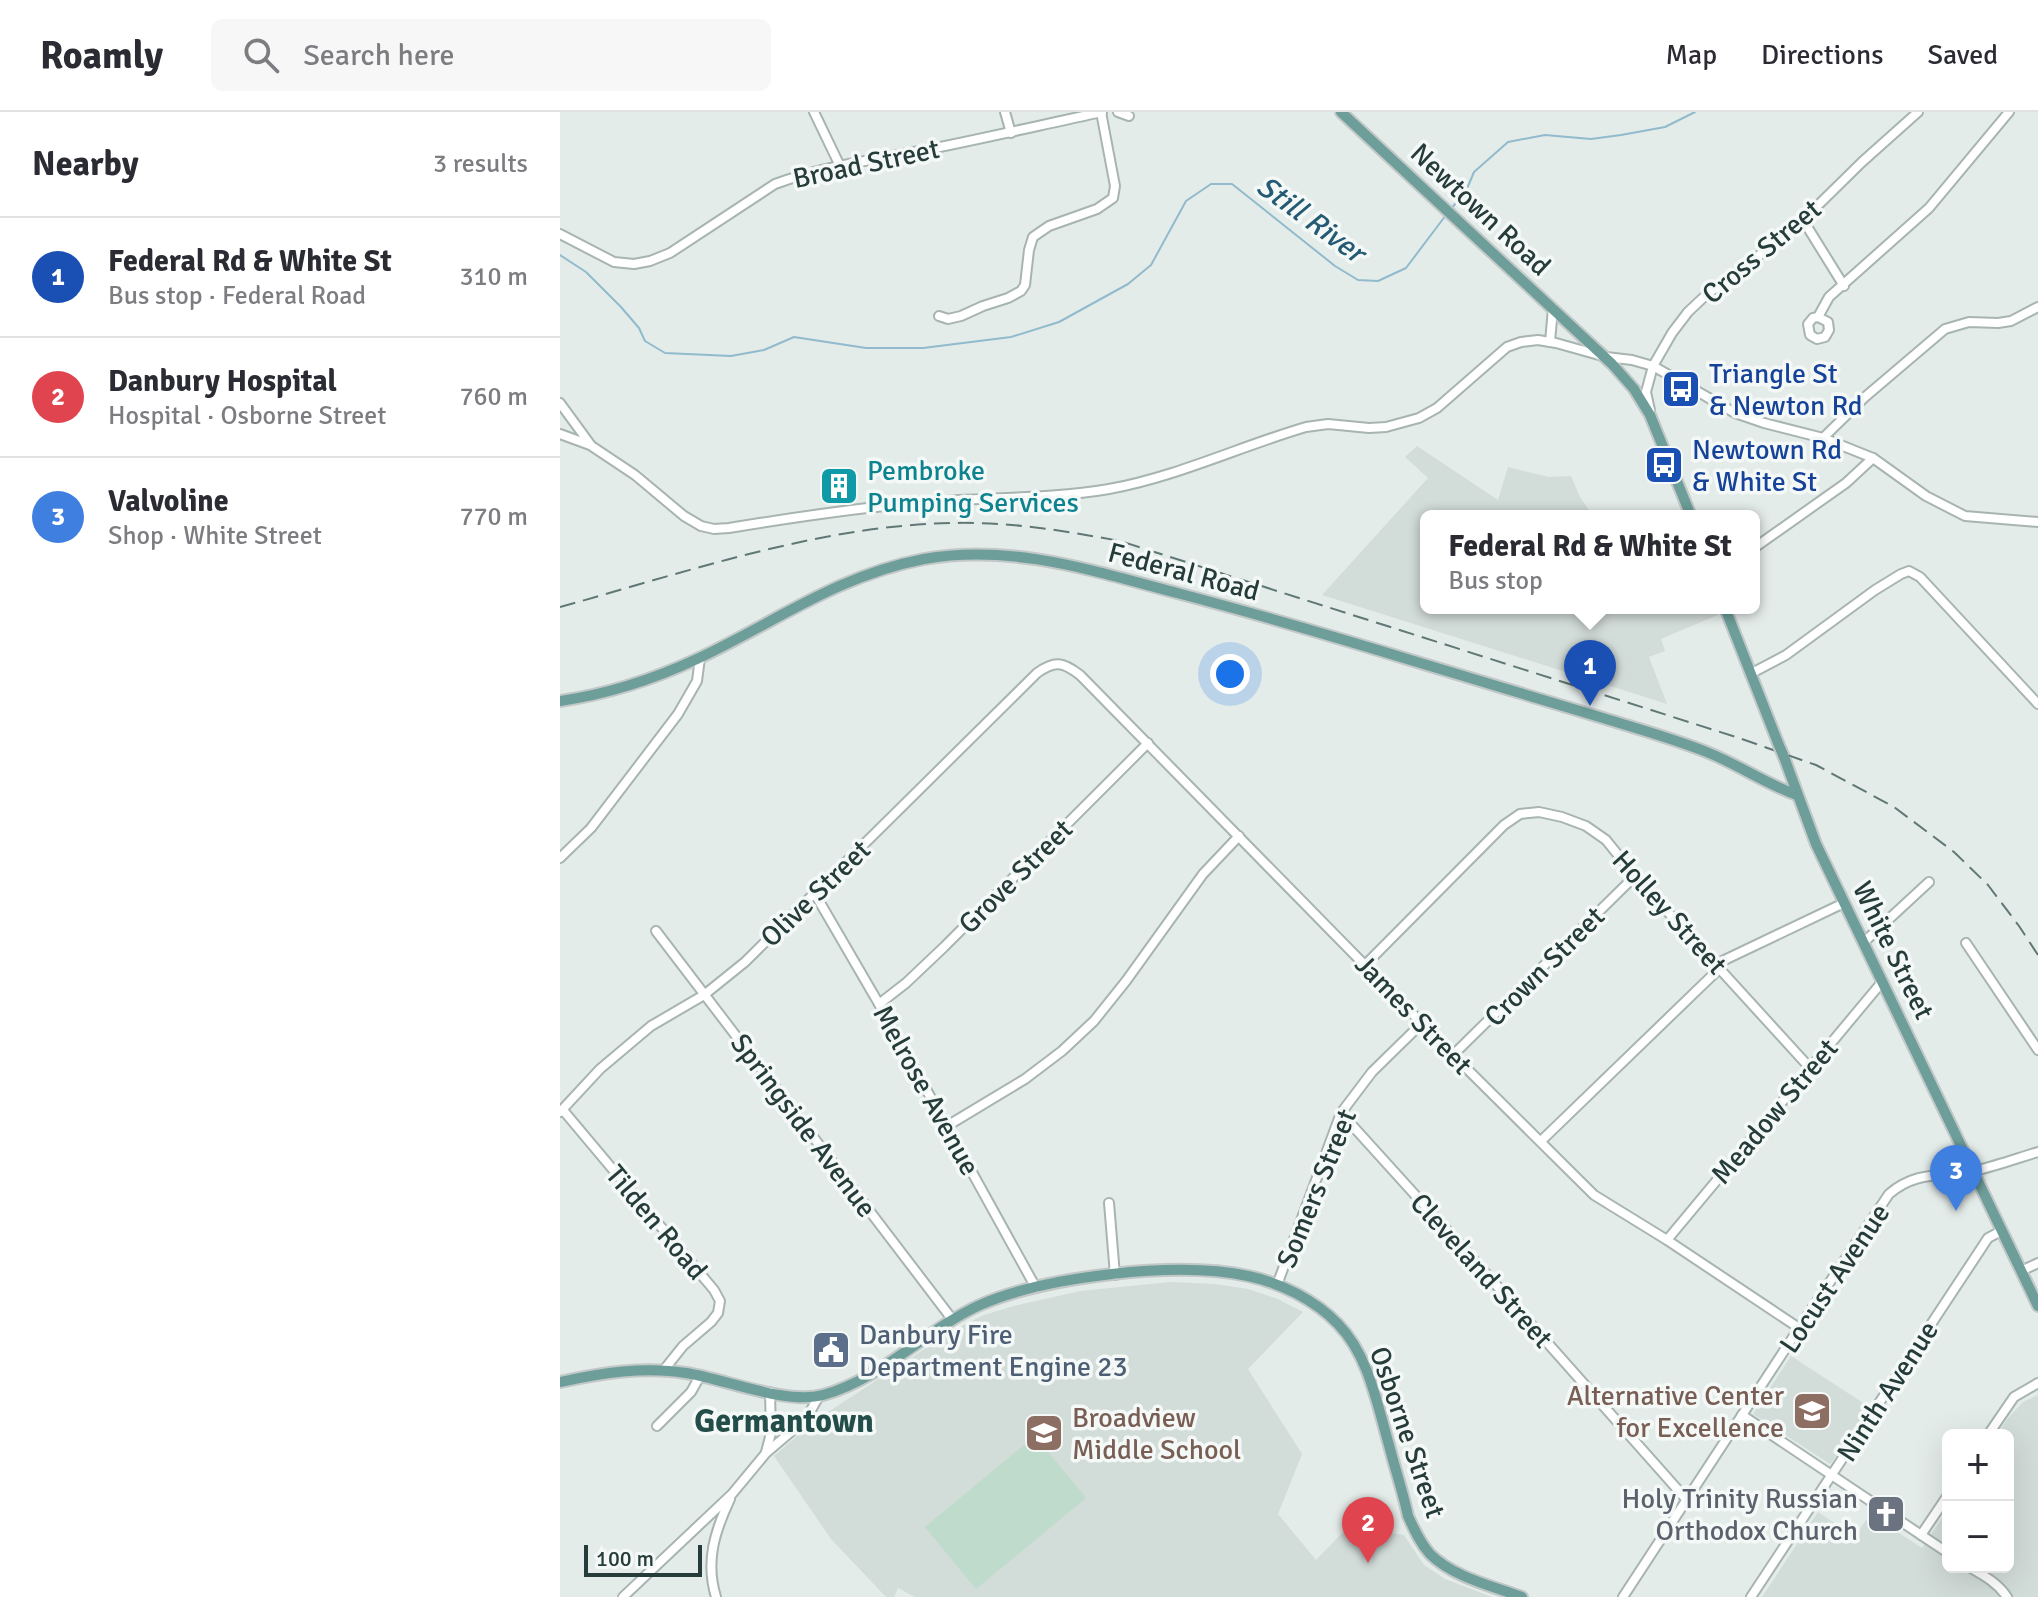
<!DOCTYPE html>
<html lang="en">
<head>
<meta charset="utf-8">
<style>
	:root { --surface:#fff; --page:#f7f7f7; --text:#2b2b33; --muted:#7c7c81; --line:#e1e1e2; --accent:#7f5d4b }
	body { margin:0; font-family:Signika,sans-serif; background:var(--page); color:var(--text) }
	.controls { position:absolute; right:24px; bottom:24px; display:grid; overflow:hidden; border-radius:12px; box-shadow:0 8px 32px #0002 }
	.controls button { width:72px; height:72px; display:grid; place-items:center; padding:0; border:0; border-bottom:2px solid var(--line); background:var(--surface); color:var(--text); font:40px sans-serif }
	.scale { position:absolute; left:24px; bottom:20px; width:118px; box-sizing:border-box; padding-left:8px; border:4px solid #253c3a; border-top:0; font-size:22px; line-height:28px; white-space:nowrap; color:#253c3a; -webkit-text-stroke:6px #f4f9f7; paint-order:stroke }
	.you { position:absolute; left:670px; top:562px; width:28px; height:28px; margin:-20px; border:6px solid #fff; border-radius:50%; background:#1a73e8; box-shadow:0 0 0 12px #1a73e833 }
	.badge { display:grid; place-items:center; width:52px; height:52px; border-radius:50%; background:var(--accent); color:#fff; font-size:26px; font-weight:700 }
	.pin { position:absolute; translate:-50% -66px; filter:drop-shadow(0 2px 4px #0008) }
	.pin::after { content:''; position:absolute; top:42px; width:28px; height:24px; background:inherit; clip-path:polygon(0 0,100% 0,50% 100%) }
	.popup { position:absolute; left:860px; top:398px; width:340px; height:104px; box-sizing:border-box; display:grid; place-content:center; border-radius:12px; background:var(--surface); filter:drop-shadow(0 2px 6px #0005); font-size:26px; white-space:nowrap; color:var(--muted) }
	.popup b { font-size:30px; color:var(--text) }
	.popup::after { content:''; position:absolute; left:50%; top:100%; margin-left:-16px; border:16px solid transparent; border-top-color:var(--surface) }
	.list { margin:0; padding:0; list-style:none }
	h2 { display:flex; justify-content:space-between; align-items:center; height:104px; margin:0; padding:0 32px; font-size:34px }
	h2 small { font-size:26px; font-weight:400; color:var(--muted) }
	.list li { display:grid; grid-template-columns:52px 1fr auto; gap:24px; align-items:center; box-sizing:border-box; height:120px; padding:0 32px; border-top:2px solid var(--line) }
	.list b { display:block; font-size:30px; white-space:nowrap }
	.list p { margin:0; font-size:26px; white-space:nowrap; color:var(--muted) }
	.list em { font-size:26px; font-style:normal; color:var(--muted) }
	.icon { flex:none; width:44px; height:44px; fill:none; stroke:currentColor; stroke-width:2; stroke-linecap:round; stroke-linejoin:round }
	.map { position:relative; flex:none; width:1478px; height:1485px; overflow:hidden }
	header { display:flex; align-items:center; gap:48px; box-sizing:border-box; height:112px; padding:0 40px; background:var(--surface); border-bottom:2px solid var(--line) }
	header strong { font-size:38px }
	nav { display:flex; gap:44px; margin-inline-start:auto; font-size:28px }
	.search { width:560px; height:72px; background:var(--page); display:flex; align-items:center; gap:20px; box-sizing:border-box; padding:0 28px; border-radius:12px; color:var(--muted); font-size:30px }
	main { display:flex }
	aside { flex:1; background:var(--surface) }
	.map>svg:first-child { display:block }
</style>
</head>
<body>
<header>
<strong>Roamly</strong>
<div class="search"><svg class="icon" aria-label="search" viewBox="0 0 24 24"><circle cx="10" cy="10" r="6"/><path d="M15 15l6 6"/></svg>Search here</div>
<nav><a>Map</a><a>Directions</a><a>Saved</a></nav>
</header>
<main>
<aside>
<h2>Nearby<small>3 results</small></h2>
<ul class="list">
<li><span class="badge" style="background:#1a4fb4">1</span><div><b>Federal Rd &amp; White St</b><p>Bus stop · Federal Road</p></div><em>310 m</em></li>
<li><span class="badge" style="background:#e0444e">2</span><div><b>Danbury Hospital</b><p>Hospital · Osborne Street</p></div><em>760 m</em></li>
<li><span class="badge" style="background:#3f7fe0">3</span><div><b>Valvoline</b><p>Shop · White Street</p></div><em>770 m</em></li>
</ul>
</aside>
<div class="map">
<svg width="1478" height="1485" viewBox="0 0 1478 1485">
	<rect width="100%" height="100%" fill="#e4ecea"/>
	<g fill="#d2dcd9">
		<polygon points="857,334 938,388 948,355 989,365 1011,364 1020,385 1033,404 866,404 866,496 1158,496 1160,502 1101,527 1105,539 1089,545 1107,592 762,483 868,366 845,345"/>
		<polygon points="611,1170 655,1172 688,1177 718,1187 743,1200 688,1257 742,1342 718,1402 756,1448 789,1414 844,1423 864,1453 885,1467 932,1485 355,1485 338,1476 334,1485 326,1485 271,1427 214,1344 251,1312 271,1298 392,1219 424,1203 454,1194 520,1179"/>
		<polygon points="1231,1244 1311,1296 1287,1330 1270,1352 1193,1302"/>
		<polygon points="1478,1283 1478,1485 1202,1485 1258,1400 1295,1425 1310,1402 1362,1436 1388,1397 1388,1455 1448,1455 1448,1323 1437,1323 1448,1306 1463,1290"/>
	</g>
	<polygon fill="#bfdbcb" points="475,1324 526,1386 416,1477 365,1415"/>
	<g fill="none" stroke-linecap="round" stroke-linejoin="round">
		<g stroke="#91bacc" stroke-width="2">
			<polyline points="890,98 906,79 914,60 948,30 985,23 1031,27 1061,23 1105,15 1135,0"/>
			<polyline points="0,143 26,160 61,195 79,216 85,229 105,241 171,244 204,238 234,225 306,236 363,236 451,225 499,210 568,172 591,153 626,89 651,72 672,72 775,154 798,168 818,169 846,156 886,103"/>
		</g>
		<defs>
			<g id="minor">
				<polyline points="254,0 280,54"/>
				<polyline points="445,0 451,21"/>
				<polyline points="558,0 569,4"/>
				<polyline points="1243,108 1284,174"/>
				<path d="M0,122L54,150L74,152L90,149L110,141L215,72C261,55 311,48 360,39C421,27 481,13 542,0"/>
				<polyline points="379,204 388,207 401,204 423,194 448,186 461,179 465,173 469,138 473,125 489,114 537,97 553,86 555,74 541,0"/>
				<polyline points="1258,205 1268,210 1269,218 1265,225 1257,227 1250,223 1248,212 1253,206 1258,205 1269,185 1369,96 1449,0"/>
				<polyline points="990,230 993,196"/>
				<polyline points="0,291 30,332"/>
				<polyline points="1090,298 1086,280 1093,254 1112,221 1128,200 1146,183 1201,142 1243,108 1302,50 1358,0"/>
				<path d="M0,322L30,333L75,363L124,404L141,414L154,417L169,416C236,405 301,395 368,390C428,385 490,387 549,377C616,365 681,334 746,315L768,312L809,316L826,315L859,306L877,296L947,235L961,230L978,228L996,231L1046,245L1072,248L1093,254L1175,301L1204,311L1263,326L1313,346L1366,384L1405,404L1478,410"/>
				<polyline points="1263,326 1305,285 1385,217 1409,210 1438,211 1451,209 1478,195"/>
				<polyline points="1194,436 1286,371 1313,346"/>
				<polyline points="1190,562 1226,543 1315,478 1341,462 1349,459 1360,465 1478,592"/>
				<polyline points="0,746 31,716 118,602 137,569 140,546"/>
				<polyline points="255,782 319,892 476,1176"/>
				<polyline points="96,819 392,1207"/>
				<polyline points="1303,831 1369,770"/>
				<polyline points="1406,831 1478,938"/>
				<polyline points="806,852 944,713 960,702 979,700 1002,705 1026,714 1046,728 1075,764 1250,956"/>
				<polyline points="1156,852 1284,791"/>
				<polyline points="319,892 346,871 384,835 588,631"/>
				<polyline points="893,943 1075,764"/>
				<polyline points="3,998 154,1178 160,1189 158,1201 151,1210 123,1234 103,1259"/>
				<path d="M0,1000L40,957L91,914L144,883L185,850L477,561C495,548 503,550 520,563L893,943L1034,1083L1107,1128L1239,1216"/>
				<polyline points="781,1001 914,1148 1126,1387"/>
				<polyline points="387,1014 465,967 502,939 534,909 566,869 643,762 679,724"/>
				<polyline points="981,1029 1160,856"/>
				<polyline points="549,1091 555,1163"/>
				<polyline points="1107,1128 1322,870"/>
				<polyline points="1461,1159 1478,1151"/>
				<polyline points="717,1173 781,1001 812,960 862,911"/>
				<polyline points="1182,1303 1388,1441"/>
				<polyline points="97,1314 131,1280 140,1264"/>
				<polyline points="1428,1323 1454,1285 1478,1271"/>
				<polyline points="206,1340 211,1321 210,1280"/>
				<polyline points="1361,1423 1388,1383"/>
				<path d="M1409,1455C1423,1463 1438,1471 1447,1485"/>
				<polyline points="63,1485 172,1382 206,1341 246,1307 259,1284"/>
				<path d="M156,1485C145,1449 155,1419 170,1387"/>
				<path d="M1063,1485L1239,1216L1329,1082C1358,1057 1384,1066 1418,1058C1438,1053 1458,1046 1478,1040"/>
				<polyline points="1191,1485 1428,1126 1441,1119"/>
			</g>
			<g id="major">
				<polyline points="781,0 1052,252 1074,277 1090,303 1131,404"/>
				<polyline points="1165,496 1218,631"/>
				<path d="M0,589C48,582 94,567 137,547C216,510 276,464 364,447C452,431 537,460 621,482C704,504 786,528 867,553C926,571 984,588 1043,606C1078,617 1115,627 1149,641C1179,653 1206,672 1237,683"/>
				<polyline points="1224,645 1256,732 1478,1194"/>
				<path d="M0,1270C41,1261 85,1254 126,1261C165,1267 226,1293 263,1283C322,1267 365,1218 420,1193C486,1164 617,1149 688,1164C721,1171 755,1188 778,1212C809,1244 817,1292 829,1333C835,1357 843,1380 848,1404C854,1417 860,1431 870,1442C893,1465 932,1474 962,1485"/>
			</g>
		</defs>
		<use href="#minor" stroke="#a7b4b2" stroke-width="12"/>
		<use href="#major" stroke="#c2c8c8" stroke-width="14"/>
		<use href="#minor" stroke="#fff" stroke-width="8"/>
		<use href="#major" stroke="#6d9e99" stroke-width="10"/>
		<path stroke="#607875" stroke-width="2" stroke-dasharray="16 8" stroke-linecap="butt" d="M0,495C134,458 275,408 415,411C464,412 511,420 560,429L1179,626L1256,653L1334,695L1394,740L1428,773L1459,814L1478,843"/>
		<defs>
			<polyline id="major-bridge" points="1218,631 1224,645"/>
		</defs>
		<use href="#major-bridge" stroke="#c2c8c8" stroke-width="14" stroke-linecap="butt"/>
		<use href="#major-bridge" stroke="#6d9e99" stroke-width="10"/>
	</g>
	<defs>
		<symbol id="bus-square" viewBox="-11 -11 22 22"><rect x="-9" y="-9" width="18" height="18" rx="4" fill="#1a4fb4" stroke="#f4f9f7"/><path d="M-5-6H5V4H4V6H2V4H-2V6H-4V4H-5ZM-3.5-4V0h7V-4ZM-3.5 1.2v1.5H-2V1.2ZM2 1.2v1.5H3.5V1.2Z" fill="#fff"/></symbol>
		<symbol id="building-square" viewBox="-11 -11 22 22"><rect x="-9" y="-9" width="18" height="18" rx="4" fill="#0f9aa8" stroke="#f4f9f7"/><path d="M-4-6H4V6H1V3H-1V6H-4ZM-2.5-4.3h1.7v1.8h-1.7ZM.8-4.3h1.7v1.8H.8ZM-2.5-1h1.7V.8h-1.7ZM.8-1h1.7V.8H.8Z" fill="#fff"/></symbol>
		<symbol id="civic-square" viewBox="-11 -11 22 22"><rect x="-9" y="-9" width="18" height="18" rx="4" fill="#5c6f8a" stroke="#f4f9f7"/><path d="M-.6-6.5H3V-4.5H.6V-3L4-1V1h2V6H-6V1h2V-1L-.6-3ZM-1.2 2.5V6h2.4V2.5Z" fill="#fff"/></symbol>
		<symbol id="school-square" viewBox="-11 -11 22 22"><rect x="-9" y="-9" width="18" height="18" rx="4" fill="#8d6e63" stroke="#f4f9f7"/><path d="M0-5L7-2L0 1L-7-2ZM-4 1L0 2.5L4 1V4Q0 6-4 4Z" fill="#fff"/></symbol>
		<symbol id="church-square" viewBox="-11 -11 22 22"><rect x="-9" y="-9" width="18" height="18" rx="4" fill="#6b7280" stroke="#f4f9f7"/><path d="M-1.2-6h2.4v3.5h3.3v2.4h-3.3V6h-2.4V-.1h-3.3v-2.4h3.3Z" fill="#fff"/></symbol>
	</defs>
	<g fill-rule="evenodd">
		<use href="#bus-square" x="1099" y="255" width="44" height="44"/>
		<use href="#bus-square" x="1082" y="331" width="44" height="44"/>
		<use href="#building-square" x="257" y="352" width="44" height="44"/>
		<use href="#civic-square" x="249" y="1216" width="44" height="44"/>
		<use href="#school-square" x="1230" y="1277" width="44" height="44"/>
		<use href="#school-square" x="462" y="1299" width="44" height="44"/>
		<use href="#church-square" x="1304" y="1380" width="44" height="44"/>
	</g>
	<g text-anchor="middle" stroke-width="7" stroke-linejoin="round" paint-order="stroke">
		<g font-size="28" fill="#253c3a" stroke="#f4f9f7">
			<text transform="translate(306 51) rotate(-12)" y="10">Broad Street</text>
			<text transform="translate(921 97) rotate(43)" y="10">Newtown Road</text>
			<text transform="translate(1201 139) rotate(-40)" y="10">Cross Street</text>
			<text transform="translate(624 459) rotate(15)" y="10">Federal Road</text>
			<text transform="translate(455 764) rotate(-45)" y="10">Grove Street</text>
			<text transform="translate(255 781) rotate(-44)" y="10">Olive Street</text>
			<text transform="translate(1110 800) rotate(48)" y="10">Holley Street</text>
			<text transform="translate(1334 838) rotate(64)" y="10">White Street</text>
			<text transform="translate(984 854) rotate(-45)" y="10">Crown Street</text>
			<text transform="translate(854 902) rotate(46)" y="10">James Street</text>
			<text transform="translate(367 978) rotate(61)" y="10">Melrose Avenue</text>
			<text transform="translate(1214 999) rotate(-50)" y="10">Meadow Street</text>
			<text transform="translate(244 1013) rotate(53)" y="10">Springside Avenue</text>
			<text transform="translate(756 1076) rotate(-68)" y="10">Somers Street</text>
			<text transform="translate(97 1110) rotate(50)" y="10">Tilden Road</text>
			<text transform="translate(922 1158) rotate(48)" y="10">Cleveland Street</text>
			<text transform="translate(1274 1166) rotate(-56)" y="10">Locust Avenue</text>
			<text transform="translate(1327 1279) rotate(-57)" y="10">Ninth Avenue</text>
			<text transform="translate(848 1320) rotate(71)" y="10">Osborne Street</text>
		</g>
		<g font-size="28" fill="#164399" stroke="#f4f9f7" text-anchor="start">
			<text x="1149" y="271">Triangle St<tspan x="1149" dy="32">&amp; Newton Rd</tspan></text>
			<text x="1132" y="347">Newtown Rd<tspan x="1132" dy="32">&amp; White St</tspan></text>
		</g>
		<g font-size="28" fill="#0d838f" stroke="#f4f9f7" text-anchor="start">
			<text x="307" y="368">Pembroke<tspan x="307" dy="32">Pumping Services</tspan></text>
		</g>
		<g font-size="28" fill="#4e5e75" stroke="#f4f9f7" text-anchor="start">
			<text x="299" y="1232">Danbury Fire<tspan x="299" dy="32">Department Engine 23</tspan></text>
		</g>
		<g font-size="28" fill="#785e54" stroke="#f4f9f7" text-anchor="end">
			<text x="1224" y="1293">Alternative Center<tspan x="1224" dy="32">for Excellence</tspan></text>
			<text x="512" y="1315" text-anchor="start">Broadview<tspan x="512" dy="32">Middle School</tspan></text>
		</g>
		<g font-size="28" fill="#5b616d" stroke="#f4f9f7" text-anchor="end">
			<text x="1298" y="1396">Holy Trinity Russian<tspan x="1298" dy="32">Orthodox Church</tspan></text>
		</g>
		<g font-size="30" font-style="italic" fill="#245a73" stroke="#f4f9f7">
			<text transform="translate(751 107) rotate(36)" y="10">Still River</text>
		</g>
		<g font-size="32" font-weight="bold" fill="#234d49" stroke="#f4f9f7">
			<text x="224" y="1320">Germantown</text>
		</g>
	</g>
</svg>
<div class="controls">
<button>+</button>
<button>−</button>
</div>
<div class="scale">100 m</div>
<div class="you"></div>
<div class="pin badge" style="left:1030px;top:594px;background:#1a4fb4">1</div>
<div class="popup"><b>Federal Rd &amp; White St</b>Bus stop</div>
<div class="pin badge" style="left:808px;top:1451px;background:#e0444e">2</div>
<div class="pin badge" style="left:1396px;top:1099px;background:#3f7fe0">3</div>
</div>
</main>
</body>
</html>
